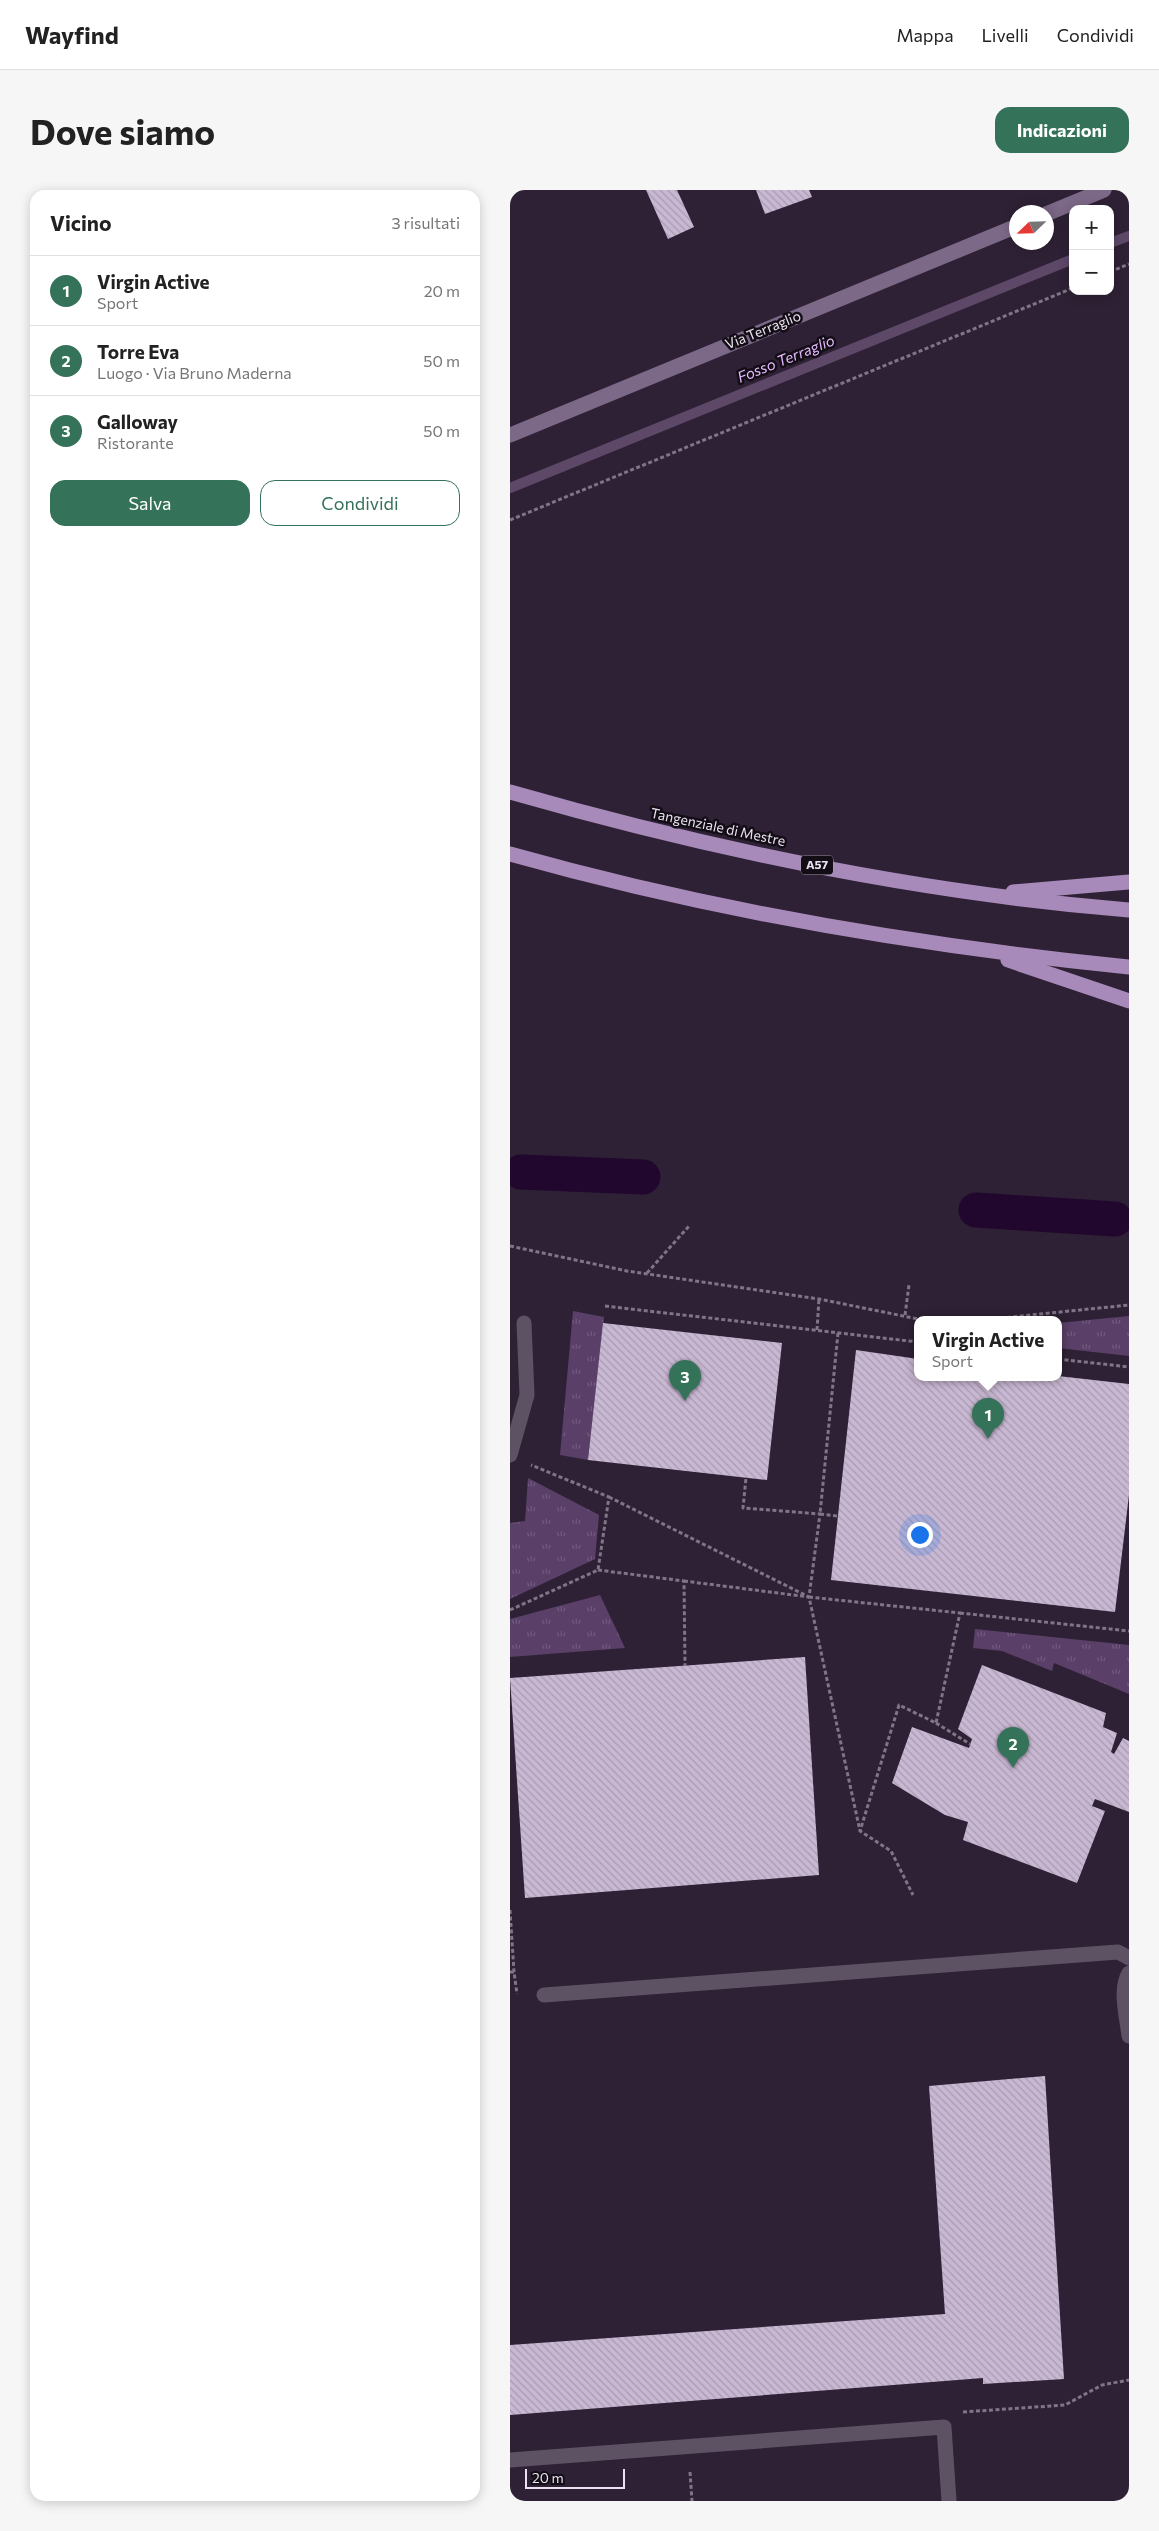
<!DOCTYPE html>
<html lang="it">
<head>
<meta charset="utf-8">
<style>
	:root { --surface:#fff; --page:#f6f6f6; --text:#222; --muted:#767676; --line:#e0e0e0; --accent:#347259 }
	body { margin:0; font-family:Commissioner,sans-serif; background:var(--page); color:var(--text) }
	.controls { position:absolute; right:15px; top:15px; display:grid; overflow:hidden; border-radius:10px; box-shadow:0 2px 12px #0003 }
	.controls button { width:45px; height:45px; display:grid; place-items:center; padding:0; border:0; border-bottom:1px solid var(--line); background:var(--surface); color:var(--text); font:25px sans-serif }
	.compass { position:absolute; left:499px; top:15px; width:45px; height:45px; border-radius:50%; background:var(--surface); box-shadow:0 2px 12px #0003; rotate:247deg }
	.scale { position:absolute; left:15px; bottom:12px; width:100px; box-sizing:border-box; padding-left:5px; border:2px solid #eae2f0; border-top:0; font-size:14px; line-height:18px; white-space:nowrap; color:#eae2f0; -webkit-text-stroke:4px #130d16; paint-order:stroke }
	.you { position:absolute; left:409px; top:1344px; width:18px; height:18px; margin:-12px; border:4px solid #fff; border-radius:50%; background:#1a73e8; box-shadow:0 0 0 8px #1a73e833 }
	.badge { display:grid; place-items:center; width:32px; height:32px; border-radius:50%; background:var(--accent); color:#fff; font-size:16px; font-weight:700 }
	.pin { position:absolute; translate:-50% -41px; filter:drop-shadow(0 1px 2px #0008) }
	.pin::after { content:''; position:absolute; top:26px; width:18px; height:15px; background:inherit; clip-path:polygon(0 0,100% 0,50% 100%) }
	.popup { position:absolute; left:404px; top:1126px; width:148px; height:65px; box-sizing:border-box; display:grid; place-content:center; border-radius:10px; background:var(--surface); filter:drop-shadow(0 1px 4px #0005); font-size:16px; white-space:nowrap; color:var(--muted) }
	.popup b { font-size:19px; color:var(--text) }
	.popup::after { content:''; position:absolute; left:50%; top:100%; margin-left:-10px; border:10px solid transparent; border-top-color:var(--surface) }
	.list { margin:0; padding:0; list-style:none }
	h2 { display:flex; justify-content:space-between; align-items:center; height:65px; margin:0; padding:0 20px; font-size:21px }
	h2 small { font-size:16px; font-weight:400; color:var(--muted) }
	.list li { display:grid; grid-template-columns:32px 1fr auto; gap:15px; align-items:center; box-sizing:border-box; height:70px; padding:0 20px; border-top:1px solid var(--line) }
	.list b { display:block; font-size:19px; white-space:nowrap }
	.list p { margin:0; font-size:16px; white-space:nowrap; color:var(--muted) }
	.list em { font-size:16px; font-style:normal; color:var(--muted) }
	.actions { display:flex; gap:10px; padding:15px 20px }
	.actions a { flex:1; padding:11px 0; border:1px solid var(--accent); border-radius:15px; text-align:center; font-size:18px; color:var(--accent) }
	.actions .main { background:var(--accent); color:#fff }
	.map { position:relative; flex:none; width:619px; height:2311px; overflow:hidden; border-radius:15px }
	header { display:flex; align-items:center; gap:30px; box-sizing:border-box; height:70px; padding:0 25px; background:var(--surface); border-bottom:1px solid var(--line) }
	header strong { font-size:24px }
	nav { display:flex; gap:28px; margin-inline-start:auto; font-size:18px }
	.intro { display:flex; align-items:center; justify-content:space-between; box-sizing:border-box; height:120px; padding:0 30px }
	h1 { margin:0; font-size:35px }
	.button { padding:12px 22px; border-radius:15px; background:var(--accent); color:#fff; font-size:18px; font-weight:700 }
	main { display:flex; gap:30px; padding:0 30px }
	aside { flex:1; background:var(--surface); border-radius:15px; box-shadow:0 2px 12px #0003 }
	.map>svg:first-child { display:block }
</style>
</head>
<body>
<header>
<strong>Wayfind</strong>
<nav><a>Mappa</a><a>Livelli</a><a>Condividi</a></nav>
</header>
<div class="intro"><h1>Dove siamo</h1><a class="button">Indicazioni</a></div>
<main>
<aside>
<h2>Vicino<small>3 risultati</small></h2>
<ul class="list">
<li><span class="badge">1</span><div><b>Virgin Active</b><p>Sport</p></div><em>20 m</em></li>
<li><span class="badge">2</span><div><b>Torre Eva</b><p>Luogo · Via Bruno Maderna</p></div><em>50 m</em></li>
<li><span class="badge">3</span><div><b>Galloway</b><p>Ristorante</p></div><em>50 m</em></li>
</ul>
<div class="actions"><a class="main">Salva</a><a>Condividi</a></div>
</aside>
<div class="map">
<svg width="619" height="2311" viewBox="0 0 619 2311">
	<defs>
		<pattern id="grass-tufts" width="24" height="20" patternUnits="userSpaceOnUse" patternTransform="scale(1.25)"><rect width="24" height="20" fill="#5a3f68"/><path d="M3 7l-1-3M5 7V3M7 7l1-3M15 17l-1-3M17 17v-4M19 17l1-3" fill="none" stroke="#725a7e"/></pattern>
		<pattern id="building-back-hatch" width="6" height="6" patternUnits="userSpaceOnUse" patternTransform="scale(1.25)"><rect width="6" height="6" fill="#c9b8d3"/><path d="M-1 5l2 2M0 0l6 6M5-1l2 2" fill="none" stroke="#a89bb0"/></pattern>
	</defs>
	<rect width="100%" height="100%" fill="#2e2135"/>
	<g fill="url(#grass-tufts)">
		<polygon points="63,1121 94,1127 78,1270 50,1265"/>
		<polygon points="619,1126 619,1166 548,1158 548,1133"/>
		<polygon points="18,1288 89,1325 85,1369 0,1409 0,1333 15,1331"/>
		<polygon points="90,1405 115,1458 0,1467 0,1429"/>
		<polygon points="465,1439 619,1455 619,1504 544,1473 542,1481 492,1461 463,1458"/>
	</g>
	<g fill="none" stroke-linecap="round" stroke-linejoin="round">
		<g stroke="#5d4868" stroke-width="10">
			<polyline points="600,53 619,46"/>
			<polyline points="0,298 563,69"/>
		</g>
		<g stroke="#21062d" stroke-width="35">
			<polyline points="11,982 133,987"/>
			<polyline points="466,1020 605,1029"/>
		</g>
	</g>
	<g fill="url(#building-back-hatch)">
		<polygon points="136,0 167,0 184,37 158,49"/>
		<polygon points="246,0 299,0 302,7 255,24"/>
		<polygon points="93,1133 272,1153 257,1290 78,1270"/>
		<polygon points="346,1160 408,1169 408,1188 548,1186 619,1194 619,1305 605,1422 321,1390"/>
		<polygon points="295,1467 309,1685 15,1708 0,1488"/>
		<polygon points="472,1475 596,1523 593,1537 607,1543 601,1562 604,1564 613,1548 619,1551 619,1622 585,1609 582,1616 595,1621 567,1693 453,1650 458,1632 435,1625 382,1593 402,1537 459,1558 462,1549 448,1539"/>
		<polygon points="535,1886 554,2189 473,2194 473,2188 0,2225 0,2155 435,2124 419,1896"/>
	</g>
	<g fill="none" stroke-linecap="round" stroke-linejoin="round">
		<g stroke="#7f7586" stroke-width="3" stroke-dasharray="4 2.5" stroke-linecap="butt">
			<polyline points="600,82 619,74"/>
			<polyline points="0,330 563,98"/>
			<polyline points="0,1056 117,1081 309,1109 413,1130"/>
			<polyline points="137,1083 179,1036"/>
			<polyline points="95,1116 408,1152"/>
			<polyline points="395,1125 399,1095"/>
			<polyline points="471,1130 619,1115"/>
			<polyline points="307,1140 309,1109"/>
			<polyline points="328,1143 310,1324 328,1326"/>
			<polyline points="548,1169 619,1177"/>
			<polyline points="99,1307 299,1407 350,1641 381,1661 403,1705"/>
			<polyline points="88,1380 174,1391 175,1476"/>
			<polyline points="174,1391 299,1407 310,1324 233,1318 236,1288"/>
			<polyline points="299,1407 450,1423 426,1533 389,1515 350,1641"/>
			<polyline points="0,1420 88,1380 99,1307 21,1275"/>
			<polyline points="450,1423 619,1441"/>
			<polyline points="426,1533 460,1554"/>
			<polyline points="0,1720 4,1782"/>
			<polyline points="0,1782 4,1782 7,1804"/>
			<polyline points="453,2222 555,2215 592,2195 619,2190"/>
			<polyline points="180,2282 182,2311"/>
		</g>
		<g stroke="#5d5164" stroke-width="15">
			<polyline points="0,1265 17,1205 14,1133"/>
			<polyline points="34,1805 608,1762 619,1768"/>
			<polyline points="0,2270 434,2237 439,2311"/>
		</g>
		<path stroke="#5d5164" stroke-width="15" d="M619,1783C609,1799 617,1828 619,1846"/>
		<g stroke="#7c6887" stroke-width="15">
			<polyline points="536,24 594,0"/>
			<polyline points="0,245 507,36"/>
		</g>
		<g stroke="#a88aba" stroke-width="15">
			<path d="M0,602C202,660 409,703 619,720"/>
			<path d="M0,664C202,721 410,756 619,777"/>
			<polyline points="503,702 619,692"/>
			<polyline points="498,770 619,811"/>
		</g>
	</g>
	<g text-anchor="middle" stroke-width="5" stroke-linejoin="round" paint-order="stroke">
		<rect fill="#130d16" stroke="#aaa2af" stroke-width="1" x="291" y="665.5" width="32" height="19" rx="4"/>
		<g font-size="12" font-weight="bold" fill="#eae2f0">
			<text x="307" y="679">A57</text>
		</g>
		<g font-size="14" fill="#eae2f0" stroke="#130d16">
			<text transform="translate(253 140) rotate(-22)" y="5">Via Terraglio</text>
			<text transform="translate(208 637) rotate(12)" y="5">Tangenziale di Mestre</text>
		</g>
		<g font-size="15" font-style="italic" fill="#e5b9fe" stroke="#130d16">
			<text transform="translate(276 169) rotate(-22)" y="5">Fosso Terraglio</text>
		</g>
	</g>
</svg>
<div class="controls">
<button>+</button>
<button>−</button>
</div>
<svg class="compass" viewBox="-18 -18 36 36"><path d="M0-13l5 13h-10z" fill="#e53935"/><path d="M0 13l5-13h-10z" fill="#767676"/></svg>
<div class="scale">20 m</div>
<div class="you"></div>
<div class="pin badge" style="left:478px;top:1249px">1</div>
<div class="popup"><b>Virgin Active</b>Sport</div>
<div class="pin badge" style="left:503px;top:1578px">2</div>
<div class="pin badge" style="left:175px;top:1211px">3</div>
</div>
</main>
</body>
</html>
